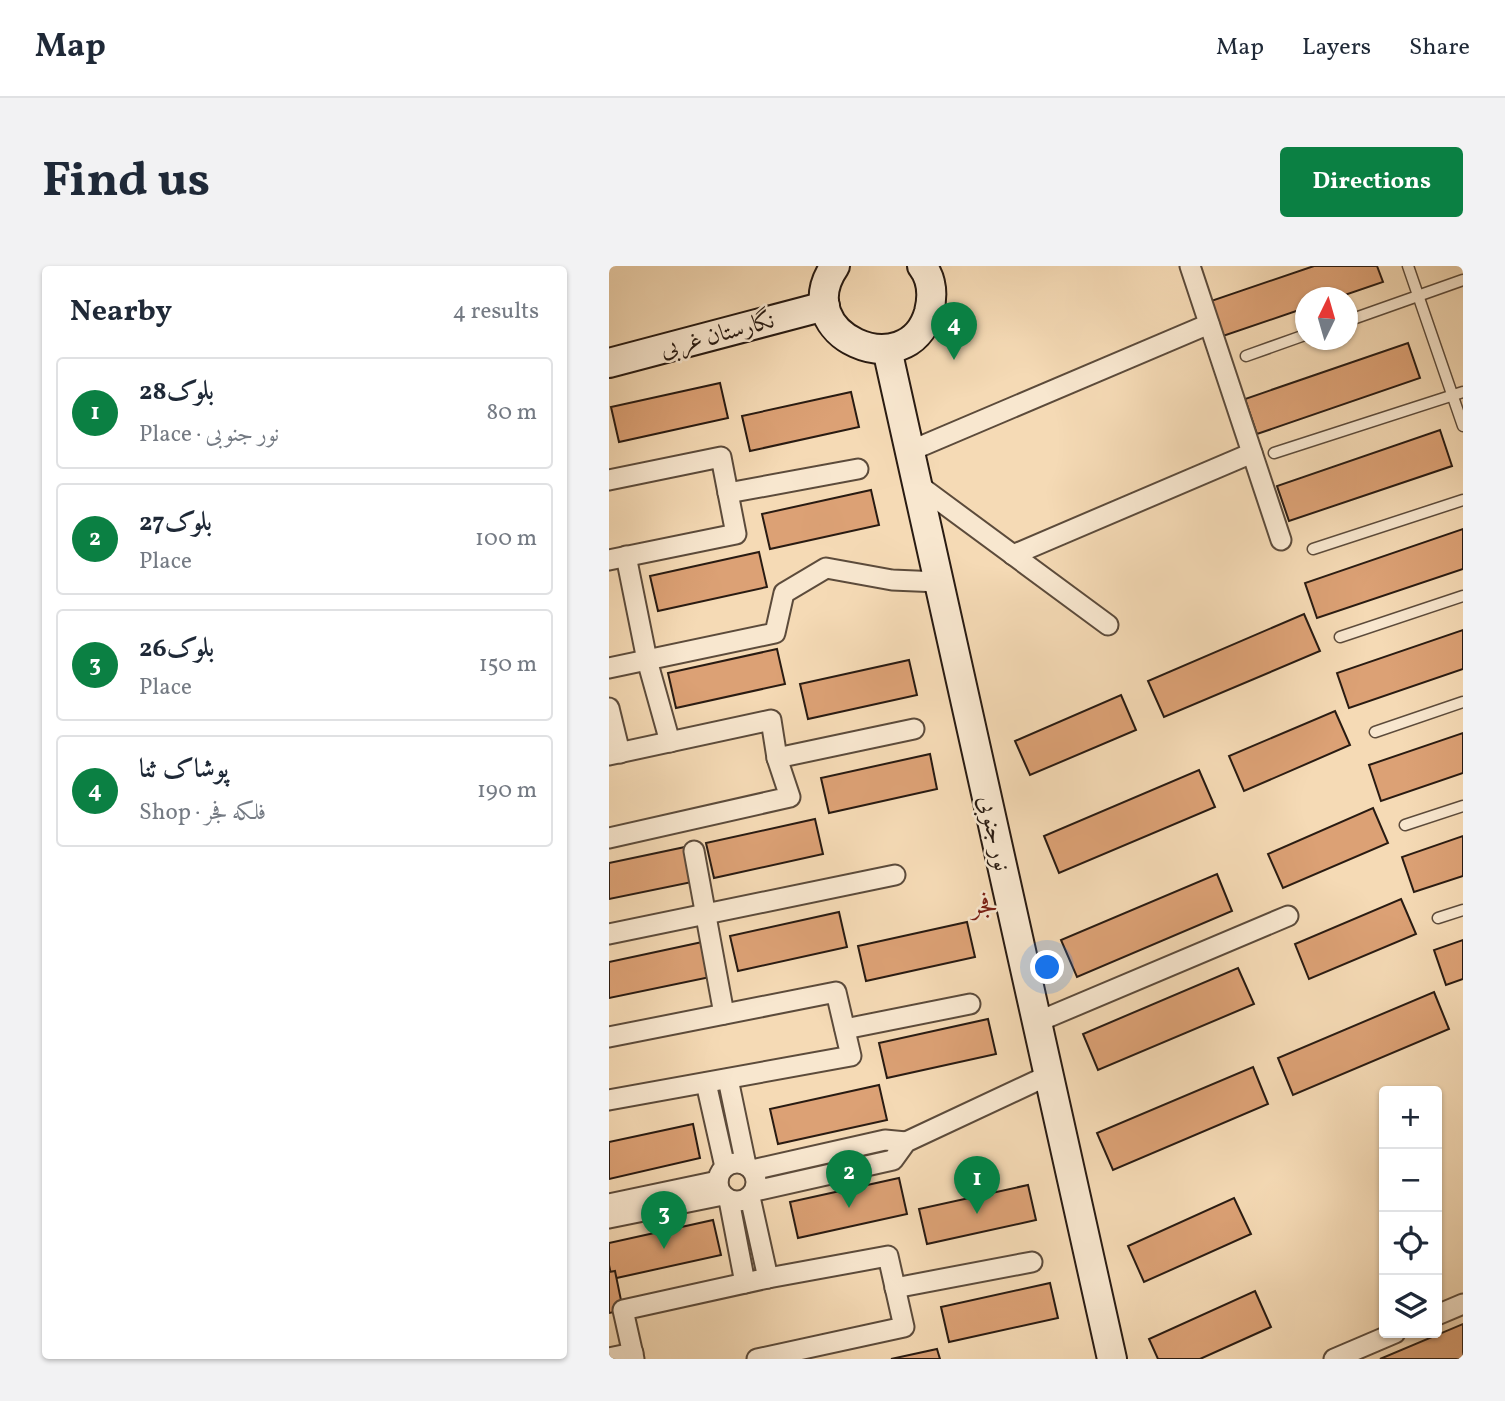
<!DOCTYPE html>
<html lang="en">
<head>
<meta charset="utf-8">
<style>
	:root { --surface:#fff; --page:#f2f2f3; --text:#1f2937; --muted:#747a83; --line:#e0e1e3; --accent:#0b8043 }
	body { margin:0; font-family:Vollkorn,Amiri,serif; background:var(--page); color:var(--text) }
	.controls { position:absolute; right:21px; bottom:21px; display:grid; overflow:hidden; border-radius:7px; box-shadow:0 2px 5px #0004 }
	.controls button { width:63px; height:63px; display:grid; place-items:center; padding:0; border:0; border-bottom:2px solid var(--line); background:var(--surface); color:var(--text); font:35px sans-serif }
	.compass { position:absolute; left:686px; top:21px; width:63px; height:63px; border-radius:50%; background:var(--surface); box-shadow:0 2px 5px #0004; rotate:5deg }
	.you { position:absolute; left:439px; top:702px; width:24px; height:24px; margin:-18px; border:5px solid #fff; border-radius:50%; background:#1a73e8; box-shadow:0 0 0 10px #1a73e833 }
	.badge { display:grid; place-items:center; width:46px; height:46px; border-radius:50%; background:var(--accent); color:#fff; font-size:23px; font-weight:700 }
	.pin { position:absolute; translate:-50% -58px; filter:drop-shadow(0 2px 4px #0008) }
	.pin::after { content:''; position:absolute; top:37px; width:24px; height:21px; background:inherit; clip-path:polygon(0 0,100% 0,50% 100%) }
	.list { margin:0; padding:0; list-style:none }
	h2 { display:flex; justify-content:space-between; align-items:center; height:91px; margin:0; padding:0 28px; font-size:30px }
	h2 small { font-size:23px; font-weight:400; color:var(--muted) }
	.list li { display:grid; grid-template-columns:46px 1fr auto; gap:21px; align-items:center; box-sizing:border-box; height:112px; margin:0 14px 14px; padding:0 14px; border:2px solid var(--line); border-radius:7px }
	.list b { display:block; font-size:26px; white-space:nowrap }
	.list p { margin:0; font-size:23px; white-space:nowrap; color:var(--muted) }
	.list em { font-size:23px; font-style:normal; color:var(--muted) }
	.icon { flex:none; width:38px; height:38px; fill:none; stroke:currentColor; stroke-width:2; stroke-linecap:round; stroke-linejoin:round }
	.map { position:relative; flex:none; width:854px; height:1093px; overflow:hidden; border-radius:7px }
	header { display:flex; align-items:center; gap:42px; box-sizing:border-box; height:98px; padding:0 35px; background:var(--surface); border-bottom:2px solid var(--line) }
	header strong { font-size:33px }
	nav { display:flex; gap:38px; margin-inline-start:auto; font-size:24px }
	.intro { display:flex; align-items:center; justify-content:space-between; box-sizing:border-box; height:168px; padding:0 42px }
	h1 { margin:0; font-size:49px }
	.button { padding:18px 32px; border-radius:7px; background:var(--accent); color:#fff; font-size:24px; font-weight:700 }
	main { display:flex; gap:42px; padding:0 42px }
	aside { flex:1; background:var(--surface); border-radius:7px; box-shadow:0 2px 5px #0004 }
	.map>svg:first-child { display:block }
</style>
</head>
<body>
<header>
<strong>Map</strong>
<nav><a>Map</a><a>Layers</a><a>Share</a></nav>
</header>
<div class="intro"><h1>Find us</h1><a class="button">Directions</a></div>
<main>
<aside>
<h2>Nearby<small>4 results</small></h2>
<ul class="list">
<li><span class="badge">1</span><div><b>بلوک28</b><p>Place · نور جنوبی</p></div><em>80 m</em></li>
<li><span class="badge">2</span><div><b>بلوک27</b><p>Place</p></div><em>100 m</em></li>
<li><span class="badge">3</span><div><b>بلوک26</b><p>Place</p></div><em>150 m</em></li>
<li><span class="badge">4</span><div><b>پوشاک ثنا</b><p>Shop · فلکه فجر</p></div><em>190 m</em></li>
</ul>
</aside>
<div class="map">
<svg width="854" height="1093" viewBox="0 0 854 1093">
	<rect width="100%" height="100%" fill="#f5dab5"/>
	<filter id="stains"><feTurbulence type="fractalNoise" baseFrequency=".00286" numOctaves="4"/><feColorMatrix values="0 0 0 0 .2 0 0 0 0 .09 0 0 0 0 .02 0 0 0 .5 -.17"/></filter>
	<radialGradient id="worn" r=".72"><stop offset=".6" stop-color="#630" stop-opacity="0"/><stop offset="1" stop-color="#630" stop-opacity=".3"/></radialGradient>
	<g fill="#dca175" stroke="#291b12" stroke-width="2">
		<polygon points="705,0 768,0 774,16 727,32 696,32 696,42 611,71 599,36"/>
		<polygon points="799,77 811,112 648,168 636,133"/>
		<polygon points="111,117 119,152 10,176 2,141"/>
		<polygon points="242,126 250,161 141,185 133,150"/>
		<polygon points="831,164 843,200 680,255 668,220"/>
		<polygon points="262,224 270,259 161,283 153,248"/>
		<polygon points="854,263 854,303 708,352 696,317"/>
		<polygon points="150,286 158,321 49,345 41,310"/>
		<polygon points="695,348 711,385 555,451 539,415"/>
		<polygon points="854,364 854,403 740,442 728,407"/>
		<polygon points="168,383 176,418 67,442 59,407"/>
		<polygon points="300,394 308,429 199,453 191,418"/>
		<polygon points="512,429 527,464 421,509 406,475"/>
		<polygon points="726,445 741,479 635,525 620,490"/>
		<polygon points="854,467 854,507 772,535 760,499"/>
		<polygon points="321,488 328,523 220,547 212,512"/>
		<polygon points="590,504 606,541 450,607 435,570"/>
		<polygon points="764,542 779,577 674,622 659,588"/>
		<polygon points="206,553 214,588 105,612 97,577"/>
		<polygon points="854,570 854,610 805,626 793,591"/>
		<polygon points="76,581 83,616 0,633 0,597"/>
		<polygon points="608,608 623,645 468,711 452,674"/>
		<polygon points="792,633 807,668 700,713 686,678"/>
		<polygon points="230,646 238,681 129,705 121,670"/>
		<polygon points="358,656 366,691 257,715 249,680"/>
		<polygon points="854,674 854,713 837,719 825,684"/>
		<polygon points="98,675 106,710 0,732 0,696"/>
		<polygon points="629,702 645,738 489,804 474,768"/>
		<polygon points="825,726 840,763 684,829 669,792"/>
		<polygon points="379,753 387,788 278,812 270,777"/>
		<polygon points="644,801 659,838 504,904 488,867"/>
		<polygon points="270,819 278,854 169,878 161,843"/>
		<polygon points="84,858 91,892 0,913 0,876"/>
		<polygon points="290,912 298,948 189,972 181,936"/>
		<polygon points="419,919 427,954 318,978 310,943"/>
		<polygon points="625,932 642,968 535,1016 519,980"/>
		<polygon points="104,954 112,989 3,1013 0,999 0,977"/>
		<polygon points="6,1005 14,1044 0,1047 0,1006"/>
		<polygon points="441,1017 449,1052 340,1076 332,1041"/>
		<polygon points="646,1025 662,1061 591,1093 549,1093 540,1073"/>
		<polygon points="854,1058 854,1093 771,1093"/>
		<polygon points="328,1083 331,1093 282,1093"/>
	</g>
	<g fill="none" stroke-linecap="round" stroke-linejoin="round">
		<defs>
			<g id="lane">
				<polyline points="799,0 854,160"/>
				<polyline points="738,55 854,14"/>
				<polyline points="637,90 696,69"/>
				<polyline points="665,187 854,126"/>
				<polyline points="704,283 854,234"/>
				<polyline points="731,371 854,330"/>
				<polyline points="766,466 854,436"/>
				<polyline points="796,559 854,540"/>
				<polyline points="829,652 854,644"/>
			</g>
			<g id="street">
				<polyline points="581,0 672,274"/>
				<polyline points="301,185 600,58"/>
				<polyline points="0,214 112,191 127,268 0,294"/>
				<polyline points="308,218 499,359"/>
				<polyline points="119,227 249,203"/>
				<polyline points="404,289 643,187"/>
				<polyline points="17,290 38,394 61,476"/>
				<polyline points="0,402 166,367 175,327 217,302 283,314 330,316"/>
				<polyline points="0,442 11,487"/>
				<polyline points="0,489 162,454 168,492 181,531 0,572"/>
				<polyline points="168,492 305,463"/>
				<polyline points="85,585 115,748"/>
				<polyline points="0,668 286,609"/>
				<polyline points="428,756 679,650"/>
				<polyline points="236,763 361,738"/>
				<polyline points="0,771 227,726 242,790 0,834"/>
				<polyline points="119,813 137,899"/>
				<polyline points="97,817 116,901"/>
				<circle cx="128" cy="916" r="19"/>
				<polyline points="143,904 276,874 297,876"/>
				<polyline points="146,925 284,894 297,876 440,809"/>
				<polyline points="141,931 159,1012"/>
				<polyline points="120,934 136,1017"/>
				<polyline points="0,938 109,915"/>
				<polyline points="0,952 114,929"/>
				<polyline points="286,1022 423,996"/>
				<polyline points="828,1049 854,1038"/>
				<polyline points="0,1092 24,1087"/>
				<polyline points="25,1093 14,1044 159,1012 279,990 295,1061 148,1093"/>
				<polyline points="725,1093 786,1067"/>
			</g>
			<g id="secondary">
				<path d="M226,0C178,69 299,121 320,46C324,30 323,13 313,0"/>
				<polyline points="278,83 503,1093"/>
				<polyline points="0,97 216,40"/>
			</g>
		</defs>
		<use href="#lane" stroke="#5c4b3b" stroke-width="13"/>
		<use href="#street" stroke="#5c4b3b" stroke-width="23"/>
		<use href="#secondary" stroke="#291b12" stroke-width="32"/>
		<use href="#lane" stroke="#f8e7cf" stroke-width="10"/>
		<use href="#street" stroke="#f8e7cf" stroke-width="19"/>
		<use href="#secondary" stroke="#f8e7cf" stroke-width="28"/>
	</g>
	<g text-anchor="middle" stroke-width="5" stroke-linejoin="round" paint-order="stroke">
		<g font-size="24" fill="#291b12" stroke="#f8e7cf">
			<text transform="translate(108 68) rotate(-15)" y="8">نگارستان غربی</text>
			<text transform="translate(386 567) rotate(77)" y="8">نور جنوبی</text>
		</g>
		<g font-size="26" fill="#7a1f14" stroke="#f8e7cf">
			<text x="376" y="647">فجر</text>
		</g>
	</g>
	<rect width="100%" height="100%" filter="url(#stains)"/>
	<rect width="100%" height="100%" fill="url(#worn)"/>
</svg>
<div class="controls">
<button>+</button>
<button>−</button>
<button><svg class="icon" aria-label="locate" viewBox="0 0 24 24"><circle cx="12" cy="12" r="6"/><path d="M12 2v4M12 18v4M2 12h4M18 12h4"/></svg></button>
<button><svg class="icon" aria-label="layers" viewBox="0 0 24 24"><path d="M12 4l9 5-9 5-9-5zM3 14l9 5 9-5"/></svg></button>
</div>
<svg class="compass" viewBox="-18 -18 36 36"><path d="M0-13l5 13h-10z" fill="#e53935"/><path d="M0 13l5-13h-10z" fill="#747a83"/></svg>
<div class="you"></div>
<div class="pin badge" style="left:368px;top:948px">1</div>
<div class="pin badge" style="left:240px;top:942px">2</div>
<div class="pin badge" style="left:55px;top:983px">3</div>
<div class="pin badge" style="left:345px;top:94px">4</div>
</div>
</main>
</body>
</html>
